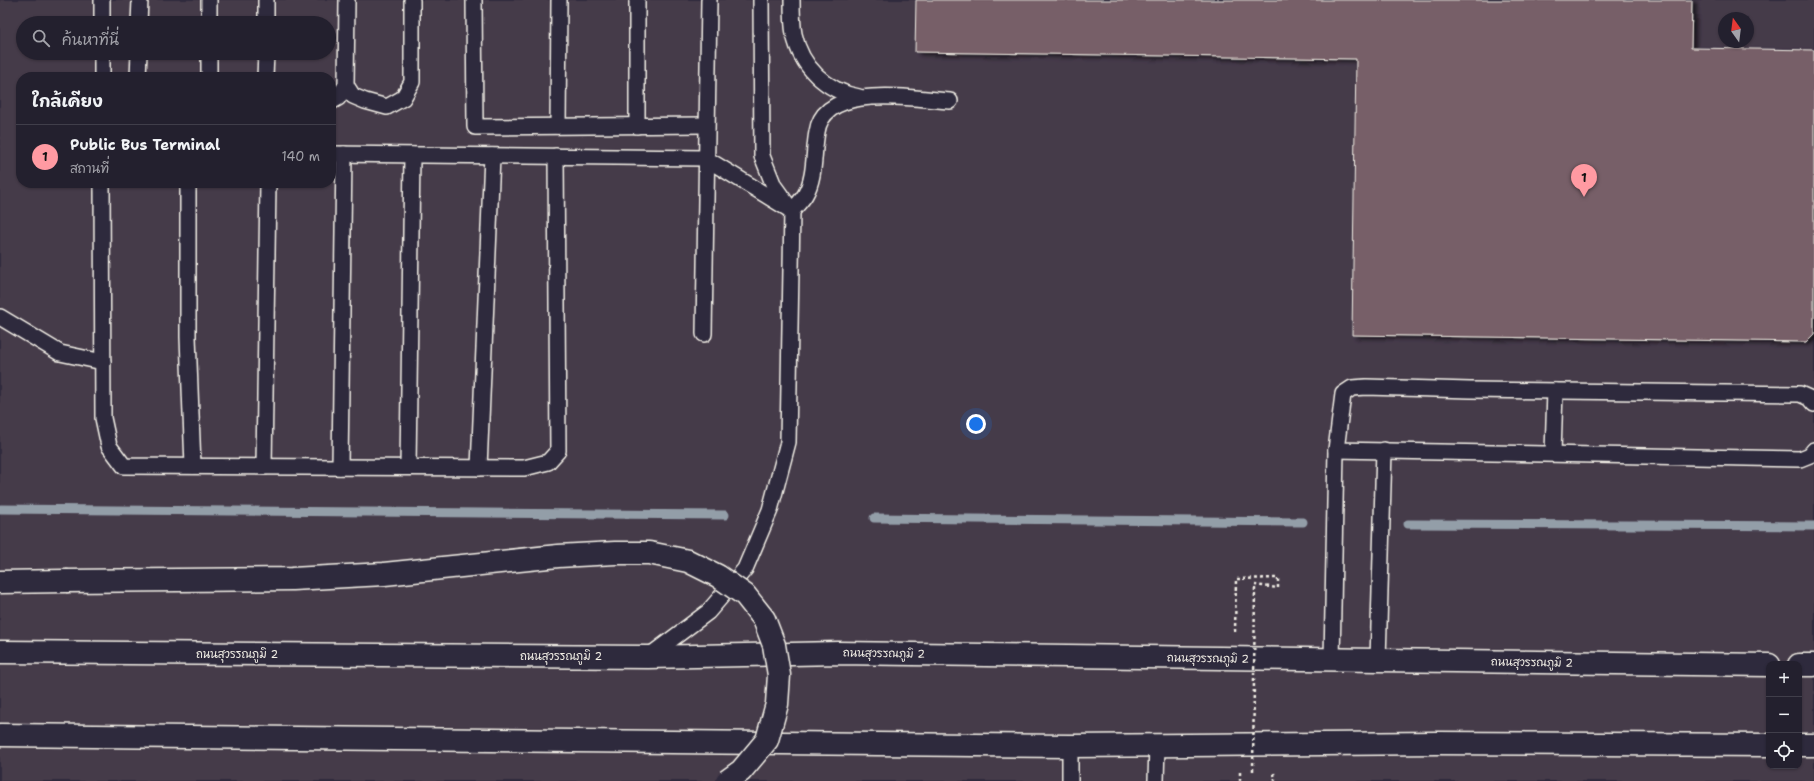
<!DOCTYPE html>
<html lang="th">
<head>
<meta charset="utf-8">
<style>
	:root { --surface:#23202e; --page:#2f2d3a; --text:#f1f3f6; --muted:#a3a3aa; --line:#403e4a; --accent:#ff9aa2 }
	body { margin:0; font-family:"Shantell Sans","Playpen Sans Thai",sans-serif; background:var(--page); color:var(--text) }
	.controls { position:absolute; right:12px; bottom:12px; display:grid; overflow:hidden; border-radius:8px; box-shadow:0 1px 3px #0004 }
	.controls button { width:36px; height:36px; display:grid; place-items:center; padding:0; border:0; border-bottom:1px solid var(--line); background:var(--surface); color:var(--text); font:20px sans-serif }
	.compass { position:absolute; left:1718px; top:12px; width:36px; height:36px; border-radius:50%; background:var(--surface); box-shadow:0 1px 3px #0004; rotate:346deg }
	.you { position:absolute; left:976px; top:424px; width:14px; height:14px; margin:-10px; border:3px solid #fff; border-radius:50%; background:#1a73e8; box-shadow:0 0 0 6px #1a73e833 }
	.badge { display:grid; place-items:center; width:26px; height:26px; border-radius:50%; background:var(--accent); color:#111; font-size:13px; font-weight:700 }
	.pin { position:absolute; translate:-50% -33px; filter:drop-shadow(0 1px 2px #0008) }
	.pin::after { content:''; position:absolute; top:21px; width:14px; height:12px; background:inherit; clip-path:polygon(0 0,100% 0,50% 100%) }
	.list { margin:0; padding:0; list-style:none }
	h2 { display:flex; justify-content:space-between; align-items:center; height:52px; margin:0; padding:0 16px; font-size:17px }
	h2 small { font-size:13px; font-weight:400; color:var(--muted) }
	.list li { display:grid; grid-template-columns:26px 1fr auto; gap:12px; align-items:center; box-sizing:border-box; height:64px; padding:0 16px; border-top:1px solid var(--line) }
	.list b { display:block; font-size:15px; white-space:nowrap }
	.list p { margin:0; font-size:13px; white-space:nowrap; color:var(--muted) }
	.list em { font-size:13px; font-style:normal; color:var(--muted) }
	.icon { flex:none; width:22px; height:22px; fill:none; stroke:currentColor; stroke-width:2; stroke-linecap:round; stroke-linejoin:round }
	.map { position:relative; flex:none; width:1814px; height:781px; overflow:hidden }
	.search { position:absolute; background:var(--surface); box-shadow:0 1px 3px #0004; left:16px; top:16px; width:320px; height:44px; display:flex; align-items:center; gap:10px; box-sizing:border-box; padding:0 14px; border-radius:22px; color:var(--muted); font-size:15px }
	.panel { position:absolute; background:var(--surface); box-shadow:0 1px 3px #0004; left:16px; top:72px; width:320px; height:116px; border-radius:16px }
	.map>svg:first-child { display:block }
</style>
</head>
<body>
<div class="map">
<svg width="1814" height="781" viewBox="0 0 1814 781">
	<defs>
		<filter id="shadow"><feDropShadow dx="4.5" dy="2.5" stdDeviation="2" flood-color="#0009"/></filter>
	</defs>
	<rect width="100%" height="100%" fill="#2f2a3d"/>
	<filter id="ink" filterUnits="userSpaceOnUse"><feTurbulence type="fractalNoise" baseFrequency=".025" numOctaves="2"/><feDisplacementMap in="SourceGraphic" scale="8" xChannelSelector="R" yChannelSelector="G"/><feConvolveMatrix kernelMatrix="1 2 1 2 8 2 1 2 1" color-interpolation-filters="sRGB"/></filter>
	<g filter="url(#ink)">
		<path fill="#453a4a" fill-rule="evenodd" d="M0,0H1814V781H0ZM1724,18H1748V42H1724ZM23,23H329V53H23ZM21,77H331V183H21ZM1769,664H1799V766H1769Z"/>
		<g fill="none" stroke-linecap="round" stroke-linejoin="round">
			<g stroke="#939ea8" stroke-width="9">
				<polyline points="0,509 725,515"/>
				<polyline points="874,518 1303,522"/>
				<polyline points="1408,524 1814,526"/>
			</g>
		</g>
		<polygon fill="#775f67" stroke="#f4f1e8" filter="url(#shadow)" points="916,0 1692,0 1691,48 1814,50 1814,334 1806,342 1352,335 1356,59 915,52"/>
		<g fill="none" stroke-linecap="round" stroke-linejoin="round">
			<defs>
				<g id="service">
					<polyline points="102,0 102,23"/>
					<polyline points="474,0 475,127 706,125"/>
					<path d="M792,0C792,11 792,23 794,34C801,67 826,91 859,97"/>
					<polyline points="139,23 140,0"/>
					<polyline points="209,23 209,0"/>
					<polyline points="266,23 266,0"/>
					<polyline points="102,53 102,77"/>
					<polyline points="138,77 139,53"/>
					<polyline points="209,77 209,53"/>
					<polyline points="265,77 266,53"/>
					<polyline points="346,85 353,96 365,101 387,107 403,98 412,82 412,0"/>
					<polyline points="331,102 338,98 346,85 347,0"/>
					<polyline points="558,126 559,0"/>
					<polyline points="637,126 637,0"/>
					<path d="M331,154L705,158L792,211C796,206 802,200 805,195C816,176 813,152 817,132C824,82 914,99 950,101"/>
					<polyline points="102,183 103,418 109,446 124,466 524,468 548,462 558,451 556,156"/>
					<polyline points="188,183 188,337 193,466"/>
					<polyline points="0,317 60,353 103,362"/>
					<polyline points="704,334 709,0"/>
					<polyline points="1814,404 1809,398 1800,394 1470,390 1366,387 1352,388 1343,394 1336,450 1800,459 1810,455 1814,450"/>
					<polyline points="1553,453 1555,391"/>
					<polyline points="264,467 268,183"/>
					<polyline points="340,467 344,154"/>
					<polyline points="408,467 412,155"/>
					<polyline points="479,468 492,156"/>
					<polyline points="648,657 708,612 745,569 770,510 788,442 792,211 774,186 762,156 761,0"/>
					<polyline points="1332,660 1336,450"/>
					<polyline points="1378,660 1384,450"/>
					<polyline points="1070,746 1070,781"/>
					<polyline points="1156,781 1157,744"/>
				</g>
				<g id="minor">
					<polyline points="0,582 66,581"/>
					<polyline points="0,652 648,657 838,653 1769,665"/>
					<polyline points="1799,665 1814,665"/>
					<polyline points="0,735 1070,746 1437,743 1769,745"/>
					<polyline points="1799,745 1814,745"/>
				</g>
			</defs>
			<use href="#service" stroke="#f4f1e8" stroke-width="18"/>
			<use href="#minor" stroke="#f4f1e8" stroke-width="25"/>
			<g stroke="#f4f1e8" stroke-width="2.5" stroke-dasharray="3 3" stroke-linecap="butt">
				<polyline points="1235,632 1236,579 1278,578 1278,588 1255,585"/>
				<polyline points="1274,773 1275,781"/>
				<polyline points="1240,781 1240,772"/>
			</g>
			<use href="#service" stroke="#2f2a3d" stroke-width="15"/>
			<use href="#minor" stroke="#2f2a3d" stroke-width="22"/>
			<defs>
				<polyline id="minor-bridge" points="66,581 292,579 384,574 558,556 615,553 649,553 688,561 718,576 745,595 764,619 774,645 779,675 777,704 767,740 741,771 727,781"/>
			</defs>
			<use href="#minor-bridge" stroke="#f4f1e8" stroke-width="25" stroke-linecap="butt"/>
			<polyline stroke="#f4f1e8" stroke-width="2.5" stroke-dasharray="3 3" stroke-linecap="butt" points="1253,771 1255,585"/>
			<use href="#minor-bridge" stroke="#2f2a3d" stroke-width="22"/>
		</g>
	</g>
	<g text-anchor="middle" stroke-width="3" stroke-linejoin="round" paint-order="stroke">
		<g font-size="11" fill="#f4f1e8" stroke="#2f2a3d">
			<text transform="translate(884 653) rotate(1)" y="4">ถนนสุวรรณภูมิ 2</text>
			<text x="237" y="658">ถนนสุวรรณภูมิ 2</text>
			<text x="561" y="660">ถนนสุวรรณภูมิ 2</text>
			<text transform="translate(1208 658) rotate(1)" y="4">ถนนสุวรรณภูมิ 2</text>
			<text transform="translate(1532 662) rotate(1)" y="4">ถนนสุวรรณภูมิ 2</text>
		</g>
	</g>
</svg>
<div class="controls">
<button>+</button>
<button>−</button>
<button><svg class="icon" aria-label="locate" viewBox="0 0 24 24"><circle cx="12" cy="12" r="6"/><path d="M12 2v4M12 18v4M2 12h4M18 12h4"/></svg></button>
</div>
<svg class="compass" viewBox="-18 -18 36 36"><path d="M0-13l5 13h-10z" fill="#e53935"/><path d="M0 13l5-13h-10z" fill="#a3a3aa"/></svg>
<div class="you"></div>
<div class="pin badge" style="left:1584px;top:197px">1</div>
<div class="search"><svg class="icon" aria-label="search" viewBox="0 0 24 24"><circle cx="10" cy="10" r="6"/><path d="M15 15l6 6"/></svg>ค้นหาที่นี่</div>
<section class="panel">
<h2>ใกล้เคียง<small></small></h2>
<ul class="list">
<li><span class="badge">1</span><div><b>Public Bus Terminal</b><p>สถานที่</p></div><em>140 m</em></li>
</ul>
</section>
</div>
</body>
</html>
